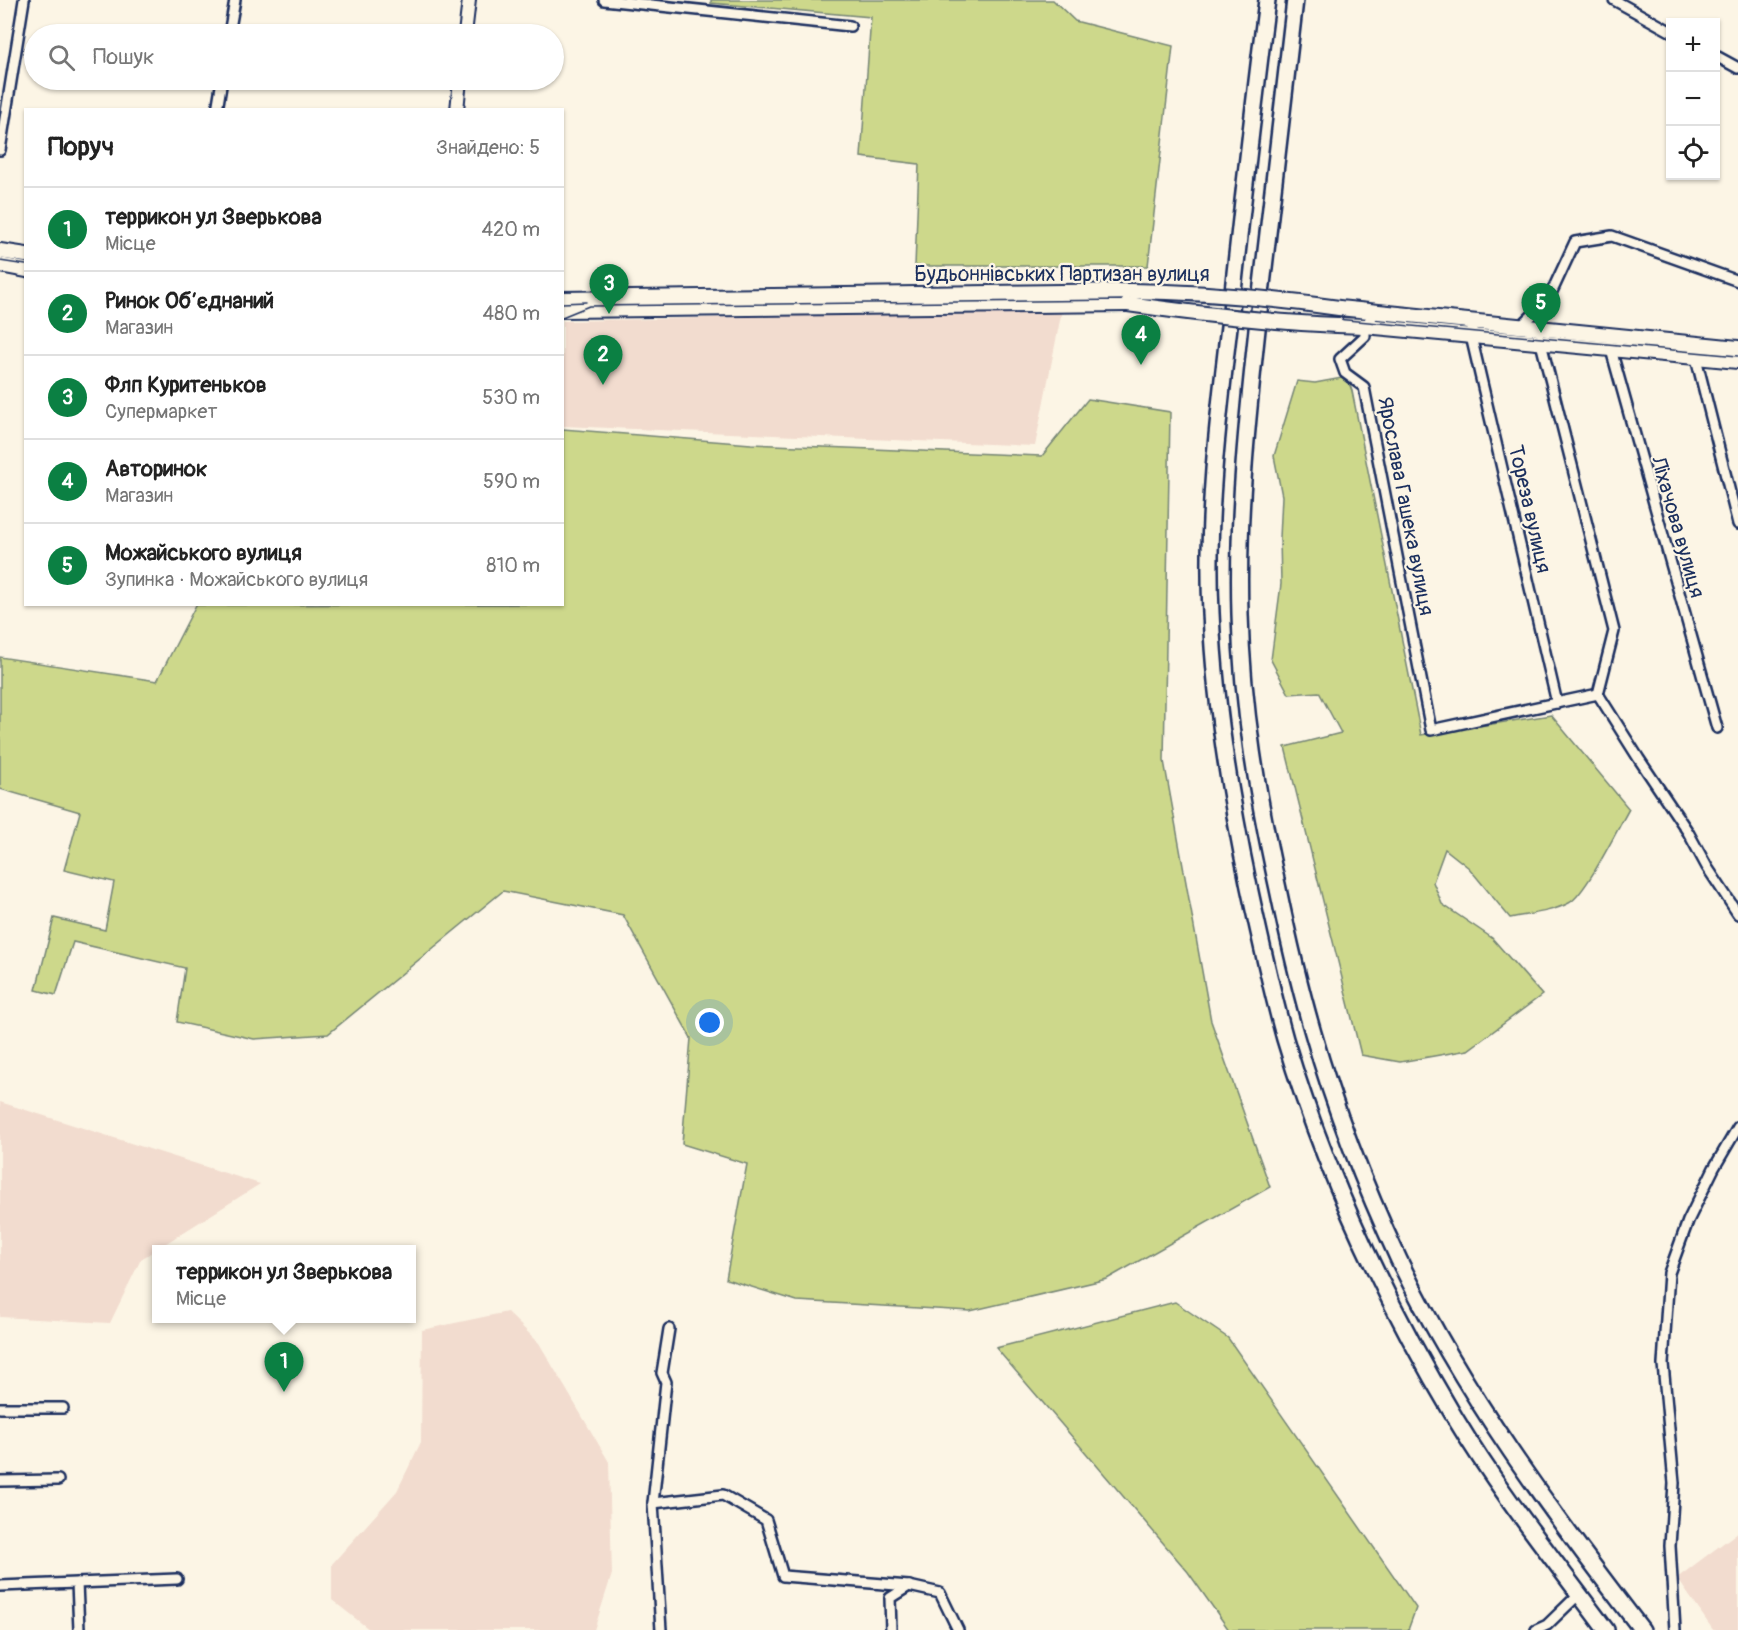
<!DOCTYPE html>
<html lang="uk">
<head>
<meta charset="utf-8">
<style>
	:root { --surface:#fff; --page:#f2f2f2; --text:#222; --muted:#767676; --line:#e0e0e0; --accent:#0b8043 }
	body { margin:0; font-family:Pangolin,sans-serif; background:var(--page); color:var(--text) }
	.controls { position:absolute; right:18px; top:18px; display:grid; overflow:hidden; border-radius:0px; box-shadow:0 2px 4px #0004 }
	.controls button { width:54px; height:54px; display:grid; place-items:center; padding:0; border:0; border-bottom:2px solid var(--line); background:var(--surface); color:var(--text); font:30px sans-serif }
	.you { position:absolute; left:710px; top:1023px; width:21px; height:21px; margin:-15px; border:4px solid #fff; border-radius:50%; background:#1a73e8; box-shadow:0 0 0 9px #1a73e833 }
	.badge { display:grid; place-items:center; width:39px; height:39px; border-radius:50%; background:var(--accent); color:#fff; font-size:20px; font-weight:700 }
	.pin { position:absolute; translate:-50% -50px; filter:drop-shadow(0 2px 3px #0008) }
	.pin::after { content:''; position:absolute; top:32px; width:21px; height:18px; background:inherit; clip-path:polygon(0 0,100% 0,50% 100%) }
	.popup { position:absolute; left:152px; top:1245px; width:264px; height:78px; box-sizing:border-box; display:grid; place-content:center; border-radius:0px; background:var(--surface); filter:drop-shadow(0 2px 4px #0005); font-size:20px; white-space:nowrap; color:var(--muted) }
	.popup b { font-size:22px; color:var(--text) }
	.popup::after { content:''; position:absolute; left:50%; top:100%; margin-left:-12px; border:12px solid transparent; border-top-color:var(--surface) }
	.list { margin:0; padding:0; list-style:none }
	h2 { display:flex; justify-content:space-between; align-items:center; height:78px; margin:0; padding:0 24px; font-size:26px }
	h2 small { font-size:20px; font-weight:400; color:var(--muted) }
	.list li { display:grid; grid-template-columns:39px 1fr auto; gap:18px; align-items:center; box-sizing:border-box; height:84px; padding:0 24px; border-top:2px solid var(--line) }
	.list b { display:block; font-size:22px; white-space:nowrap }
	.list p { margin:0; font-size:20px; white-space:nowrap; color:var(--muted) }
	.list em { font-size:20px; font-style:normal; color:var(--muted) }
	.icon { flex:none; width:33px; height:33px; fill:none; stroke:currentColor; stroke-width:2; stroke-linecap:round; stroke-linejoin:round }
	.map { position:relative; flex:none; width:1738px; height:1630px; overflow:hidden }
	.search { position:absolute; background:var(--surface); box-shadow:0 2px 4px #0004; left:24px; top:24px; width:540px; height:66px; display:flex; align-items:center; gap:15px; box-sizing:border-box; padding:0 21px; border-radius:33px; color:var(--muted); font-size:22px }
	.panel { position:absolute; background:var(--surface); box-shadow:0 2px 4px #0004; left:24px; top:108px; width:540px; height:498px; border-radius:0px }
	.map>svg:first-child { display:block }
</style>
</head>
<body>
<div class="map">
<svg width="1738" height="1630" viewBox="0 0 1738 1630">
	<rect width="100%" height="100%" fill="#fcf5e5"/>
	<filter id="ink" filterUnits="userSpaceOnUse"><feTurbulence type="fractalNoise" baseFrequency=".0167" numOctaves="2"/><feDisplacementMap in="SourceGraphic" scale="12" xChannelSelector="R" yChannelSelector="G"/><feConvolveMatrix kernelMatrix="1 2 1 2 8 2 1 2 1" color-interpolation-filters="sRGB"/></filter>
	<g filter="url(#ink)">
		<g fill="#f2dccf">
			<polygon points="1062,310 1035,446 563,426 563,321"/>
			<polygon points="0,1102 48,1117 260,1184 141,1259 110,1323 0,1317"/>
			<polygon points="507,1312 539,1343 609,1462 612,1574 594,1630 370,1630 332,1600 332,1564 397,1491 421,1442 422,1330"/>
			<polygon points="1738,1532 1738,1630 1713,1630 1677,1578"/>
		</g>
		<g fill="#cdd88b" stroke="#748474" stroke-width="1.5">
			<polygon points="711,0 1053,0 1075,21 1173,46 1148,266 915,266 919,164 861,157 871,17 711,3"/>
			<path d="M1347,377L1352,391L1421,735L1551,715L1629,809C1618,828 1586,894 1569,903C1552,912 1529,914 1510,918L1469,868L1445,849L1433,882L1442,904L1492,938L1542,995L1468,1050L1400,1062L1361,1055L1285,747L1341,733L1319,692L1289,694L1271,660L1281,584L1280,538L1282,496L1274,456L1297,381L1315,383Z"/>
			<polygon points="1088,399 1170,412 1164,761 1211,1021 1270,1187 1107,1279 970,1311 797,1301 726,1279 747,1164 682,1144 691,1038 623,915 503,891 328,1034 254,1039 177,1022 185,968 73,942 56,995 36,990 54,918 105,930 114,882 64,870 80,812 0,789 0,657 157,681 196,605 562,604 563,429 751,444 1042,456"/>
			<polygon points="1175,1302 1228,1338 1416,1608 1408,1630 1229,1630 1188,1572 996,1348"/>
		</g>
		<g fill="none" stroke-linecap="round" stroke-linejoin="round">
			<defs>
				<g id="minor">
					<polyline points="604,0 850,26"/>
					<polyline points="1614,0 1670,31"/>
					<polyline points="229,34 235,0"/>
					<polyline points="1716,56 1738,68"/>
					<polyline points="217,110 222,80"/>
					<polyline points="0,150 24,0"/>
					<polyline points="1376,312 1365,326 1365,336 1340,359 1345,373 1364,387 1431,730 1598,694 1639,759 1688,832 1707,867 1738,914"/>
					<polyline points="1473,322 1471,336 1557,703"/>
					<polyline points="1519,328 1548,300 1575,242 1612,236 1738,281"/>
					<polyline points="1540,339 1614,631 1598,694"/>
					<polyline points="1610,346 1717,728"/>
					<polyline points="1695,354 1738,524"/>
					<polyline points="0,1408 63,1408"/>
					<polyline points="0,1481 58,1480"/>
					<polyline points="653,1503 723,1495 766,1520 783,1576 909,1586 940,1593 958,1630"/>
					<polyline points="77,1583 79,1630"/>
					<polyline points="0,1586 177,1579"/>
					<polyline points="661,1630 653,1503 666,1382 662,1373 669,1329"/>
					<polyline points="891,1630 890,1598 909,1586"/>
					<polyline points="1536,1630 1547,1625 1579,1594"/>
					<polyline points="1675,1630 1670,1546 1674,1483 1663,1364 1669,1273 1688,1221 1714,1168 1738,1127"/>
				</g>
				<g id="tertiary">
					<polyline points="465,34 469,0"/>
					<polyline points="457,110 460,80"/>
				</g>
				<g id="secondary">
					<polyline points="0,251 26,255"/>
					<polyline points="0,265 26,270"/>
					<polyline points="562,299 1131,291"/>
					<polyline points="1339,308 1738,348"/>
					<polyline points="562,310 1128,304"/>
					<polyline points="1337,325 1365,326 1738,361"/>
				</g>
				<g id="primary">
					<path d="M1267,0C1254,103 1242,207 1231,310C1219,411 1206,512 1211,613C1215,706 1230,797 1249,887C1260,938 1271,989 1285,1039C1325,1173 1384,1299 1455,1418C1500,1493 1555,1561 1606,1630"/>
					<path d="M1295,0C1283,104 1271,207 1259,311C1248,412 1237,512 1240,614C1242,707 1258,798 1278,889C1288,937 1299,985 1313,1033C1335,1110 1365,1187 1399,1260C1463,1393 1552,1513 1642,1630"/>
				</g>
			</defs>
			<use href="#minor" stroke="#1b2f5e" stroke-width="14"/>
			<use href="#tertiary" stroke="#1b2f5e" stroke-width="16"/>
			<use href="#secondary" stroke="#1b2f5e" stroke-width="18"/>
			<use href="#primary" stroke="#1b2f5e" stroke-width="20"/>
			<use href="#minor" stroke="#fcf5e5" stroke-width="9"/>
			<use href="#tertiary" stroke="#fcf5e5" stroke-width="12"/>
			<use href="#secondary" stroke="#fcf5e5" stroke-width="14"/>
			<use href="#primary" stroke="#fcf5e5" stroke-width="15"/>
			<g stroke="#1b2f5e" stroke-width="1.5">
				<polyline points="0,261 26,265"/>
				<polyline points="562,303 586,302"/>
				<polyline points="562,317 589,306 1129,300 1738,356"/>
			</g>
			<defs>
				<g id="secondary-bridge">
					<path d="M1131,291C1200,292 1270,298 1339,308"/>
					<path d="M1128,304C1198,314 1267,322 1337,325"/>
				</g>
			</defs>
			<use href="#secondary-bridge" stroke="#1b2f5e" stroke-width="18" stroke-linecap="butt"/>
			<use href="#secondary-bridge" stroke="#fcf5e5" stroke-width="14"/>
		</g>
	</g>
	<g text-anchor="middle" stroke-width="4.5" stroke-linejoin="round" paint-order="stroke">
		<g font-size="21" fill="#1b2f5e" stroke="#fcf5e5">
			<text x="1062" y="281">Будьоннівських Партизан вулиця</text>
			<text transform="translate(1406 506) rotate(79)" y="7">Ярослава Гашека вулиця</text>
			<text transform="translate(1530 509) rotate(77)" y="7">Тореза вулиця</text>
			<text transform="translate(1678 527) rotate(74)" y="7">Ліхачова вулиця</text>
		</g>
	</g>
</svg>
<div class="controls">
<button>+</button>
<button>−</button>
<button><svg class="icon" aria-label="locate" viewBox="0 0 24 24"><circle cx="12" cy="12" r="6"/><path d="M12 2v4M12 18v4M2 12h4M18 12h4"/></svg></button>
</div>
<div class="you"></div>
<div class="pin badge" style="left:284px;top:1392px">1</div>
<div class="popup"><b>террикон ул Зверькова</b>Місце</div>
<div class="pin badge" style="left:603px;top:385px">2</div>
<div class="pin badge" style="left:609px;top:314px">3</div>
<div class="pin badge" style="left:1141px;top:365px">4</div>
<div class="pin badge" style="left:1541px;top:333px">5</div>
<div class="search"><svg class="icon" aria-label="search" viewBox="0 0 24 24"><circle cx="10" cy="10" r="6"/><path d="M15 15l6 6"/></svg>Пошук</div>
<section class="panel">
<h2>Поруч<small>Знайдено: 5</small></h2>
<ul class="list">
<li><span class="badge">1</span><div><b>террикон ул Зверькова</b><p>Місце</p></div><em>420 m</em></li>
<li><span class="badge">2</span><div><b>Ринок Обʼєднаний</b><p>Магазин</p></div><em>480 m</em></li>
<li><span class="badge">3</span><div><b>Флп Куритеньков</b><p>Супермаркет</p></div><em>530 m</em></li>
<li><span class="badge">4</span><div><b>Авторинок</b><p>Магазин</p></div><em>590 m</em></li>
<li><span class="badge">5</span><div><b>Можайського вулиця</b><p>Зупинка · Можайського вулиця</p></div><em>810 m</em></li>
</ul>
</section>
</div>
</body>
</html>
